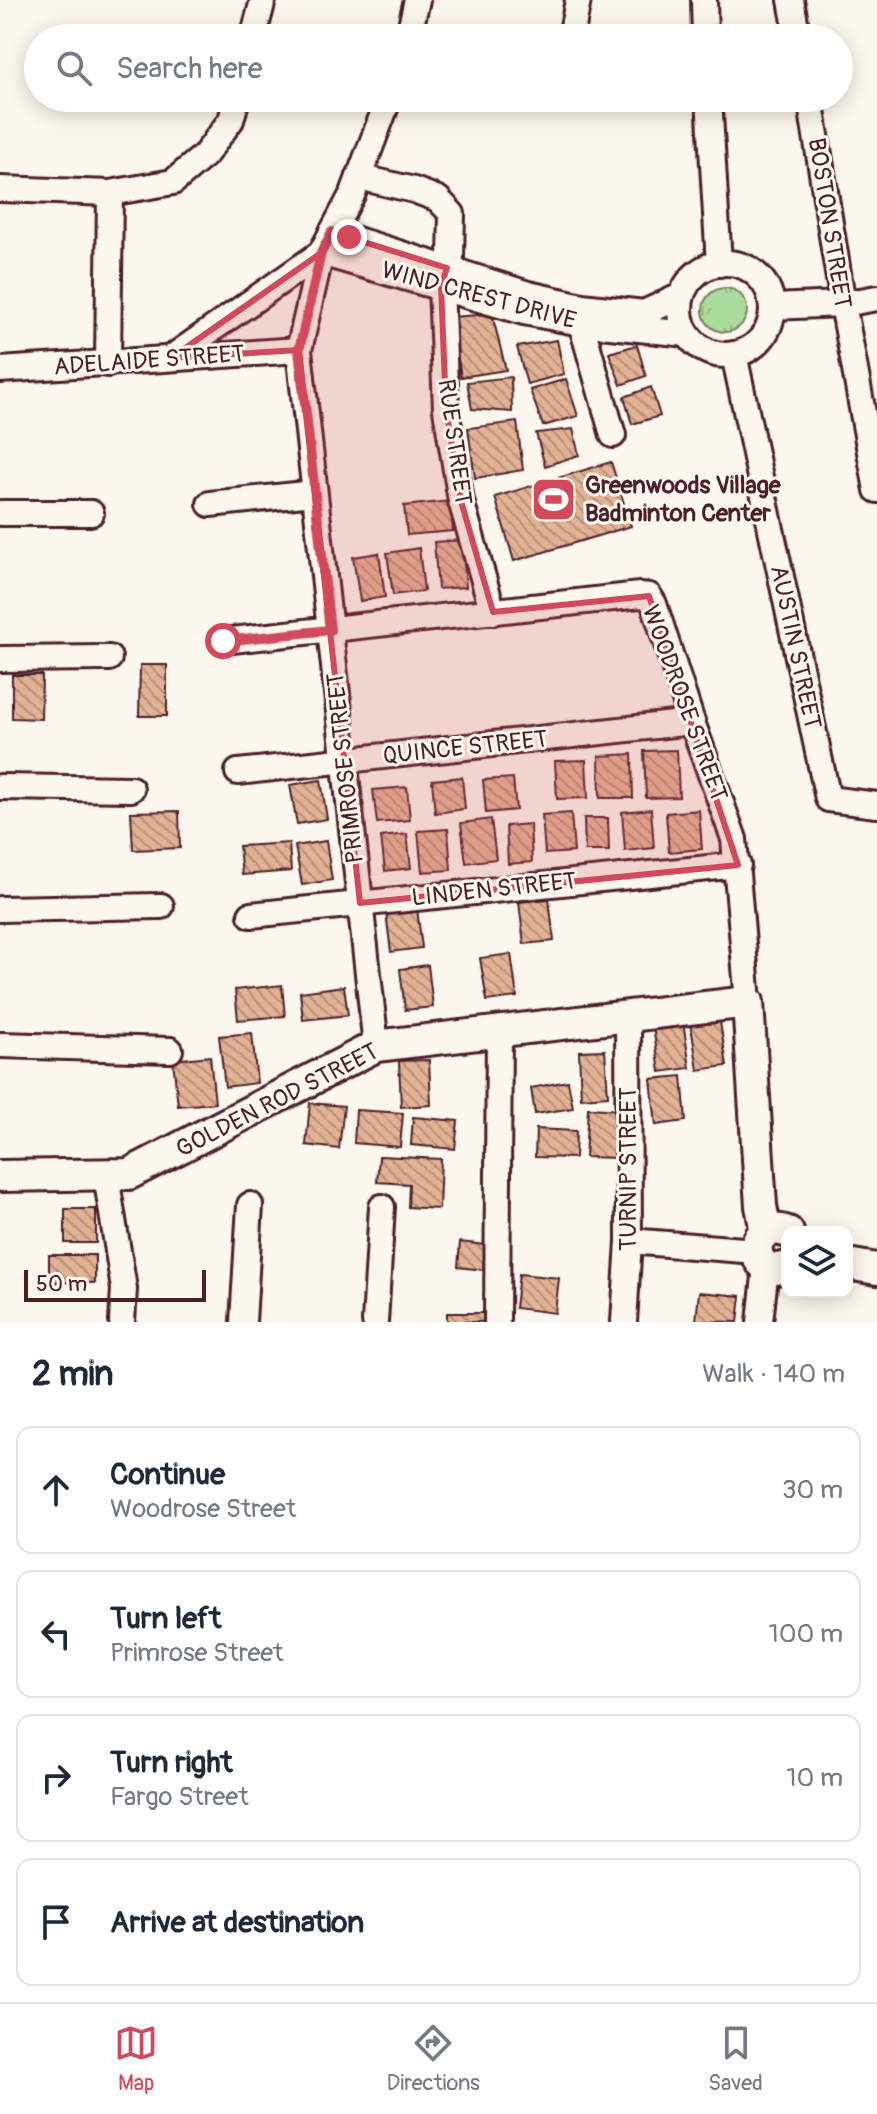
<!DOCTYPE html>
<html lang="en">
<head>
<meta charset="utf-8">
<style>
	:root { --surface:#fff; --page:#f6f6f7; --text:#1f2937; --muted:#747a83; --line:#e0e1e3; --accent:#d1495b }
	body { margin:0; font-family:Pangolin,sans-serif; background:var(--page); color:var(--text) }
	.controls { position:absolute; right:24px; bottom:24px; display:grid; overflow:hidden; border-radius:16px; box-shadow:0 4px 20px #0003 }
	.controls button { width:72px; height:72px; display:grid; place-items:center; padding:0; border:0; border-bottom:2px solid var(--line); background:var(--surface); color:var(--text); font:40px sans-serif }
	.scale { position:absolute; left:24px; bottom:20px; width:182px; box-sizing:border-box; padding-left:8px; border:4px solid #4a1f2b; border-top:0; font-size:22px; line-height:28px; white-space:nowrap; color:#4a1f2b; -webkit-text-stroke:6px #fbf7ec; paint-order:stroke }
	.stop { position:absolute; width:24px; height:24px; margin:-18px; border:6px solid #d1495b; border-radius:50%; background:#fff }
	.stop.end { background:#d1495b; border-color:#fff; box-shadow:0 2px 8px #0008 }
	.list { margin:0; padding:0; list-style:none }
	h2 { display:flex; justify-content:space-between; align-items:center; height:104px; margin:0; padding:0 32px; font-size:34px }
	h2 small { font-size:26px; font-weight:400; color:var(--muted) }
	.list li { display:grid; grid-template-columns:52px 1fr auto; gap:24px; align-items:center; box-sizing:border-box; height:128px; margin:0 16px 16px; padding:0 16px; border:2px solid var(--line); border-radius:16px }
	.list b { display:block; font-size:30px; white-space:nowrap }
	.list p { margin:0; font-size:26px; white-space:nowrap; color:var(--muted) }
	.list em { font-size:26px; font-style:normal; color:var(--muted) }
	.icon { flex:none; width:44px; height:44px; fill:none; stroke:currentColor; stroke-width:2; stroke-linecap:round; stroke-linejoin:round }
	.map { position:relative; flex:none; width:877px; height:1322px; overflow:hidden }
	.search { position:absolute; background:var(--surface); box-shadow:0 4px 20px #0003; left:24px; right:24px; top:24px; height:88px; display:flex; align-items:center; gap:20px; box-sizing:border-box; padding:0 28px; border-radius:44px; color:var(--muted); font-size:30px }
	.sheet { height:680px; background:var(--surface) }
	nav { display:flex; justify-content:space-around; align-items:center; box-sizing:border-box; height:112px; border-top:2px solid var(--line); background:var(--surface); font-size:22px; color:var(--muted) }
	nav a { display:grid; justify-items:center; gap:4px }
	nav .on { color:var(--accent) }
	.map>svg:first-child { display:block }
</style>
</head>
<body>
<div class="map">
<svg width="877" height="1322" viewBox="0 0 877 1322">
	<defs>
		<pattern id="grass-tufts" width="24" height="20" patternUnits="userSpaceOnUse" patternTransform="scale(2)"><rect width="24" height="20" fill="#abdc9c"/><path d="M3 7l-1-3M5 7V3M7 7l1-3M15 17l-1-3M17 17v-4M19 17l1-3" fill="none" stroke="#95bc87"/></pattern>
		<pattern id="building-back-hatch" width="6" height="6" patternUnits="userSpaceOnUse" patternTransform="scale(2)"><rect width="6" height="6" fill="#e2b294"/><path d="M-1 5l2 2M0 0l6 6M5-1l2 2" fill="none" stroke="#b99079"/></pattern>
	</defs>
	<rect width="100%" height="100%" fill="#fbf7ec"/>
	<filter id="ink" filterUnits="userSpaceOnUse"><feTurbulence type="fractalNoise" baseFrequency=".0125" numOctaves="2"/><feDisplacementMap in="SourceGraphic" scale="16" xChannelSelector="R" yChannelSelector="G"/><feConvolveMatrix kernelMatrix="1 2 1 2 8 2 1 2 1" color-interpolation-filters="sRGB"/></filter>
	<g filter="url(#ink)">
		<circle fill="url(#grass-tufts)" stroke="#7a7e64" stroke-width="2" cx="725" cy="310" r="22"/>
		<g fill="url(#building-back-hatch)" stroke="#4a1f2b" stroke-width="2">
			<polygon points="492,314 506,370 461,377 451,317"/>
			<polygon points="557,340 564,374 527,384 517,347"/>
			<polygon points="637,345 646,376 621,385 609,353"/>
			<polygon points="511,377 512,412 472,409 467,382"/>
			<polygon points="566,379 578,416 543,426 530,390"/>
			<polygon points="651,387 660,416 632,424 624,397"/>
			<polygon points="517,422 523,470 475,478 468,428"/>
			<polygon points="573,429 579,455 545,466 536,433"/>
			<polygon points="611,462 631,526 514,561 495,497"/>
			<polygon points="450,501 453,531 407,535 404,506"/>
			<polygon points="462,540 466,587 438,589 434,542"/>
			<polygon points="419,548 424,591 393,595 387,553"/>
			<polygon points="379,553 385,597 360,601 353,557"/>
			<polygon points="140,665 167,665 167,716 139,716"/>
			<polygon points="12,675 42,675 41,719 12,718"/>
			<polygon points="677,750 679,797 646,798 644,751"/>
			<polygon points="632,754 633,798 600,798 599,756"/>
			<polygon points="586,760 588,798 557,799 555,761"/>
			<polygon points="462,777 465,809 435,813 432,780"/>
			<polygon points="513,778 516,810 486,813 483,780"/>
			<polygon points="321,780 327,819 297,824 290,785"/>
			<polygon points="407,787 410,820 377,823 373,790"/>
			<polygon points="651,809 654,848 625,851 622,812"/>
			<polygon points="699,810 702,849 669,852 666,813"/>
			<polygon points="179,811 180,848 133,850 131,812"/>
			<polygon points="571,813 574,852 545,854 542,815"/>
			<polygon points="584,818 608,818 609,851 585,851"/>
			<polygon points="491,819 496,859 466,863 461,823"/>
			<polygon points="530,824 532,862 508,864 506,826"/>
			<polygon points="448,829 451,870 422,872 418,831"/>
			<polygon points="407,834 411,868 385,871 381,837"/>
			<polygon points="326,841 332,880 302,885 295,846"/>
			<polygon points="289,843 291,871 242,875 239,846"/>
			<polygon points="549,899 554,941 524,944 519,902"/>
			<polygon points="417,909 422,948 391,952 386,913"/>
			<polygon points="511,954 517,997 487,1001 480,958"/>
			<polygon points="428,965 433,1007 405,1010 400,969"/>
			<polygon points="282,985 285,1016 238,1020 235,990"/>
			<polygon points="344,986 348,1015 303,1020 300,992"/>
			<polygon points="719,1016 727,1066 698,1070 690,1020"/>
			<polygon points="683,1021 690,1068 660,1072 653,1026"/>
			<polygon points="252,1033 257,1083 225,1087 219,1036"/>
			<polygon points="605,1050 608,1096 581,1098 579,1051"/>
			<polygon points="210,1056 215,1103 178,1106 173,1060"/>
			<polygon points="429,1060 431,1105 401,1107 399,1061"/>
			<polygon points="682,1076 686,1121 656,1125 651,1079"/>
			<polygon points="568,1081 573,1108 535,1114 531,1088"/>
			<polygon points="310,1103 344,1106 339,1149 306,1145"/>
			<polygon points="588,1108 620,1110 618,1158 585,1157"/>
			<polygon points="356,1110 403,1113 400,1147 354,1143"/>
			<polygon points="413,1117 458,1121 455,1149 411,1145"/>
			<polygon points="536,1129 576,1131 575,1158 535,1157"/>
			<polygon points="379,1156 441,1159 439,1209 408,1207 409,1184 377,1182"/>
			<rect x="65" y="1209" width="31" height="34"/>
			<polygon points="460,1242 485,1245 483,1270 458,1267"/>
			<polygon points="49,1255 95,1255 95,1283 49,1282"/>
			<polygon points="519,1274 559,1278 555,1313 515,1308"/>
			<polygon points="699,1292 741,1296 738,1322 696,1321"/>
			<rect x="447" y="1313" width="36" height="9"/>
		</g>
		<g fill="none" stroke-linecap="round" stroke-linejoin="round">
			<defs>
				<g id="minor">
					<polyline points="704,0 705,38"/>
					<polyline points="791,0 798,38"/>
					<polyline points="253,38 263,0"/>
					<polyline points="408,38 417,0"/>
					<polyline points="571,38 578,0"/>
					<polyline points="709,98 719,264"/>
					<polyline points="810,98 843,304 877,490"/>
					<polyline points="359,177 414,190 438,199 452,214 451,258 441,286 446,409 461,501 493,612"/>
					<polyline points="0,189 110,193 173,182 205,155 231,120 237,98"/>
					<polyline points="332,232 528,294 582,306 644,313 681,296"/>
					<polyline points="321,253 299,350 376,1046"/>
					<polyline points="321,253 524,312 581,323 687,334"/>
					<circle cx="726" cy="309" r="46"/>
					<polyline points="772,307 843,304 877,298"/>
					<polyline points="581,323 613,435"/>
					<polyline points="734,354 828,799 877,805"/>
					<polyline points="171,358 321,253 353,193 389,98"/>
					<polyline points="108,364 110,193"/>
					<polyline points="0,370 299,350"/>
					<polyline points="210,504 314,493"/>
					<polyline points="0,513 91,513"/>
					<polyline points="223,641 640,595 649,596 654,604 692,722 734,839 748,1002"/>
					<polyline points="0,659 109,658"/>
					<polyline points="238,772 692,722"/>
					<polyline points="0,787 131,789"/>
					<polyline points="0,909 161,906"/>
					<polyline points="251,915 738,865"/>
					<polyline points="0,1045 170,1050"/>
					<polyline points="106,1175 124,1289 122,1322"/>
					<polyline points="629,1241 756,1251"/>
					<polyline points="243,1322 250,1205"/>
					<polyline points="375,1322 382,1207"/>
					<polyline points="497,1322 499,1031"/>
					<polyline points="624,1322 629,1241 628,1015"/>
					<polyline points="760,1322 766,1267"/>
				</g>
				<g id="tertiary">
					<polyline points="0,1176 129,1174 376,1046 748,1002 761,1206 766,1232"/>
					<polyline points="847,1264 877,1269"/>
					<path d="M787,1267C746,1280 747,1217 788,1232"/>
				</g>
			</defs>
			<use href="#minor" stroke="#4a1f2b" stroke-width="30"/>
			<use href="#tertiary" stroke="#4a1f2b" stroke-width="36"/>
			<use href="#minor" stroke="#fbf7ec" stroke-width="24"/>
			<use href="#tertiary" stroke="#fbf7ec" stroke-width="30"/>
		</g>
	</g>
	<g fill="none" stroke-linecap="round" stroke-linejoin="round" filter="url(#ink)">
		<polyline stroke="#d1495b" stroke-width="10" points="223,641 330,630 299,350 321,253 332,232 349,237"/>
	</g>
	<path fill="#d1495b" fill-opacity="0.2" stroke="#d1495b" stroke-width="6" stroke-linejoin="round" d="M332,232L447,268L441,286L446,409L461,501L493,612L649,596L738,865L360,903L299,350L171,358L321,253Z"/>
	<defs>
		<symbol id="stadium-square" viewBox="-11 -11 22 22"><rect x="-9" y="-9" width="18" height="18" rx="4" fill="#d1495b" stroke="#fbf7ec"/><path d="M0-5a6.5 5 0 1 0 0 10a6.5 5 0 1 0 0-10ZM-3.5-1.8h7v3.6h-7Z" fill="#fff"/></symbol>
	</defs>
	<g fill-rule="evenodd">
		<use href="#stadium-square" x="528" y="474" width="51" height="51"/>
	</g>
	<g text-anchor="middle" stroke-width="6" stroke-linejoin="round" paint-order="stroke">
		<g font-size="24" fill="#4a1f2b" stroke="#fbf7ec">
			<text transform="translate(830 223) rotate(81)" y="8">BOSTON STREET</text>
			<text transform="translate(479 295) rotate(15)" y="8">WIND CREST DRIVE</text>
			<text transform="translate(149 360) rotate(-4)" y="8">ADELAIDE STREET</text>
			<text transform="translate(455 442) rotate(82)" y="8">RUE STREET</text>
			<text transform="translate(796 647) rotate(78)" y="8">AUSTIN STREET</text>
			<text transform="translate(685 703) rotate(70)" y="8">WOODROSE STREET</text>
			<text transform="translate(465 747) rotate(-6)" y="8">QUINCE STREET</text>
			<text transform="translate(345 768) rotate(-96)" y="8">PRIMROSE STREET</text>
			<text transform="translate(494 889) rotate(-6)" y="8">LINDEN STREET</text>
			<text transform="translate(277 1100) rotate(-27)" y="8">GOLDEN ROD STREET</text>
			<text transform="translate(628 1169) rotate(-90)" y="8">TURNIP STREET</text>
		</g>
		<g font-size="24" font-weight="bold" fill="#4a1f2b" stroke="#fbf7ec" text-anchor="start">
			<text x="585" y="493">Greenwoods Village<tspan x="585" dy="28">Badminton Center</tspan></text>
		</g>
	</g>
</svg>
<div class="controls">
<button><svg class="icon" aria-label="layers" viewBox="0 0 24 24"><path d="M12 4l9 5-9 5-9-5zM3 14l9 5 9-5"/></svg></button>
</div>
<div class="scale">50 m</div>
<div class="stop" style="left:223px;top:641px"></div>
<div class="stop end" style="left:349px;top:237px"></div>
<div class="search"><svg class="icon" aria-label="search" viewBox="0 0 24 24"><circle cx="10" cy="10" r="6"/><path d="M15 15l6 6"/></svg>Search here</div>
</div>
<section class="sheet">
<h2>2 min<small>Walk · 140 m</small></h2>
<ul class="list">
<li><svg class="icon" aria-label="ahead" viewBox="0 0 24 24"><path d="M12 20V5M6 11l6-6 6 6"/></svg><div><b>Continue</b><p>Woodrose Street</p></div><em>30 m</em></li>
<li><svg class="icon" aria-label="left" viewBox="0 0 24 24"><path d="M17 20v-9H6M10 6l-5 5 5 5"/></svg><div><b>Turn left</b><p>Primrose Street</p></div><em>100 m</em></li>
<li><svg class="icon" aria-label="right" viewBox="0 0 24 24"><path d="M7 20v-9h11M14 6l5 5-5 5"/></svg><div><b>Turn right</b><p>Fargo Street</p></div><em>10 m</em></li>
<li><svg class="icon" aria-label="arrive" viewBox="0 0 24 24"><path d="M6 21V4h12l-3 4 3 4H6"/></svg><div><b>Arrive at destination</b></div></li>
</ul>
</section>
<nav>
<a class="on"><svg class="icon" aria-label="map" viewBox="0 0 24 24"><path d="M3 6l6-2 6 2 6-2v14l-6 2-6-2-6 2zM9 4v14M15 6v14"/></svg>Map</a>
<a><svg class="icon" aria-label="directions" viewBox="0 0 24 24"><path d="M12 3l9 9-9 9-9-9zM9 14v-3h6M13 9l2 2-2 2"/></svg>Directions</a>
<a><svg class="icon" aria-label="saved" viewBox="0 0 24 24"><path d="M7 4h10v16l-5-4-5 4z"/></svg>Saved</a>
</nav>
</body>
</html>
